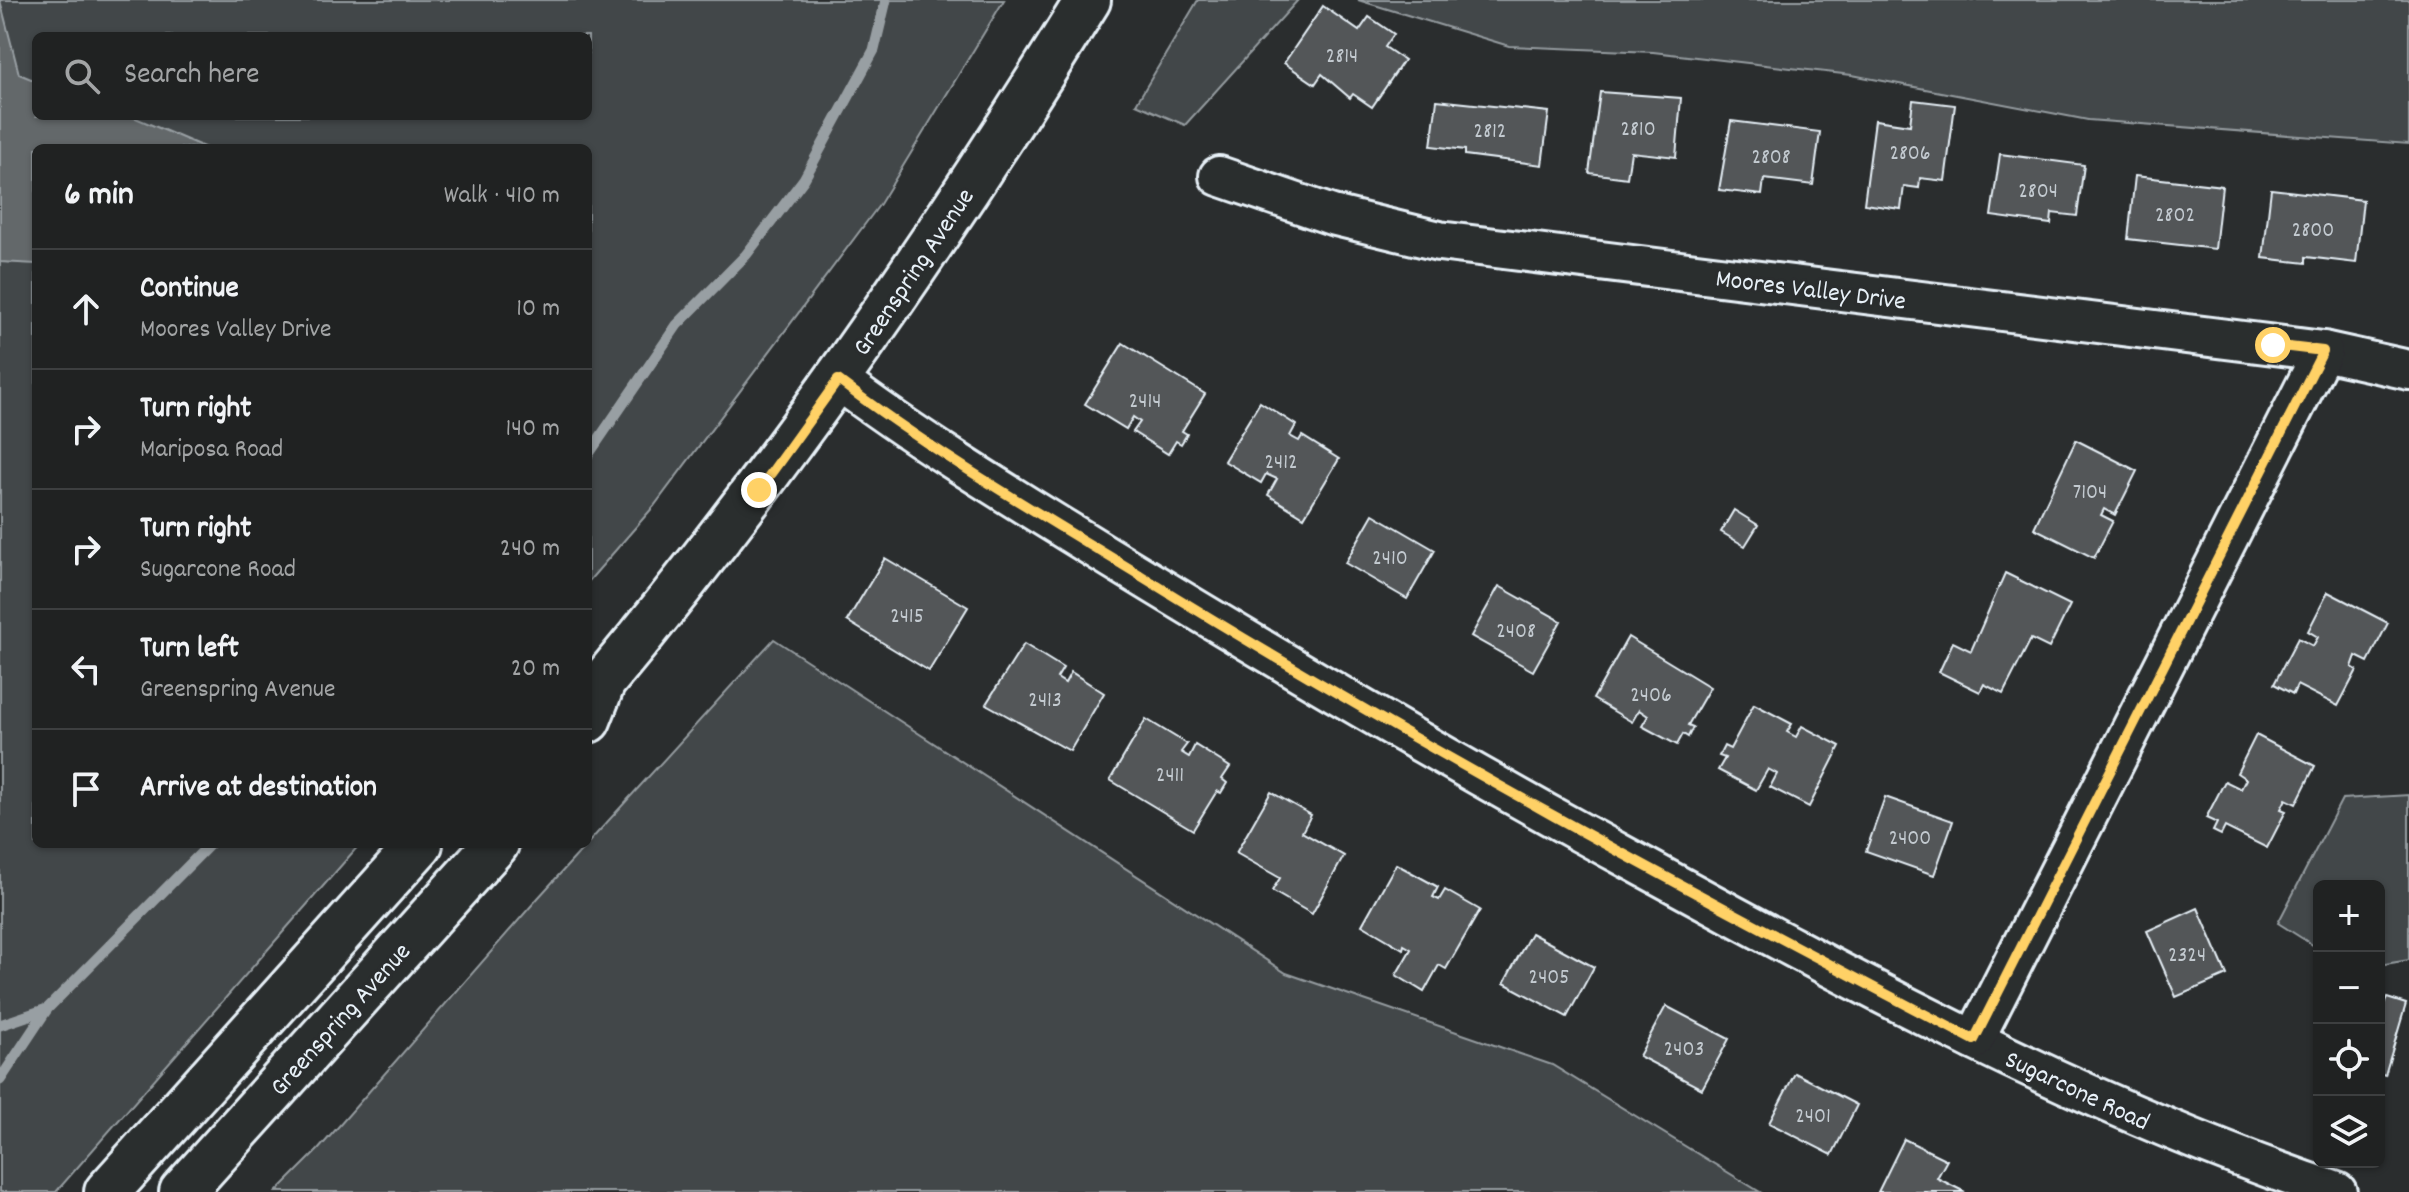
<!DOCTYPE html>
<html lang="en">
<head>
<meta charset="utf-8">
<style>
	:root { --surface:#202222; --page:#282a2a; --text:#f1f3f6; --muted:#a2a4a5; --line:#3d3f40 }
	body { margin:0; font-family:Dekko,sans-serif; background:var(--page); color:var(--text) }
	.controls { position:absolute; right:24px; bottom:24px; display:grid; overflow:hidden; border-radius:12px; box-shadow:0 2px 6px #0004 }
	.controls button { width:72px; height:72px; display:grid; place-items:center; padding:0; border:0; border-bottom:2px solid var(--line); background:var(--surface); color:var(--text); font:40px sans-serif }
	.stop { position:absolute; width:24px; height:24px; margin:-18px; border:6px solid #ffd166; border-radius:50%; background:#fff }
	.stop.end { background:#ffd166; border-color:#fff; box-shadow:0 2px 8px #0008 }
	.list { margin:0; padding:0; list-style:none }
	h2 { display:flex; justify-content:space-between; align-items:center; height:104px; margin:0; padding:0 32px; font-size:34px }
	h2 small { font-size:26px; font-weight:400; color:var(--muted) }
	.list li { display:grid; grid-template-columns:52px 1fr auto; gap:24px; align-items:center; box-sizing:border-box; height:120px; padding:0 32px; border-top:2px solid var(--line) }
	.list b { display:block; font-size:30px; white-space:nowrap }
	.list p { margin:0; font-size:26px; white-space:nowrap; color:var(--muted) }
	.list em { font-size:26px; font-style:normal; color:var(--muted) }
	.icon { flex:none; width:44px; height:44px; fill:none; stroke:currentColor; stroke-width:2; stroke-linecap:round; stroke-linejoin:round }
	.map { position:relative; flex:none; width:2409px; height:1192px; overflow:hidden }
	.search { position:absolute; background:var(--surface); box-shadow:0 2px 6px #0004; left:32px; top:32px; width:560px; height:88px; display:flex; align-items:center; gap:20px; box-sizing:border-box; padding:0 28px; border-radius:12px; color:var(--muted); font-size:30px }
	.panel { position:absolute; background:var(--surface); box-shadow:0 2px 6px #0004; left:32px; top:144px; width:560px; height:704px; border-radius:12px }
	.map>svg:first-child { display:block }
</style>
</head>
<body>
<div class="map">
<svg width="2409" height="1192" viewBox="0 0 2409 1192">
	<rect width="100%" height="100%" fill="#2a2d2e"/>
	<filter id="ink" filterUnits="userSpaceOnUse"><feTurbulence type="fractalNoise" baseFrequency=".0125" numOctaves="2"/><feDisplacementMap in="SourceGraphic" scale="16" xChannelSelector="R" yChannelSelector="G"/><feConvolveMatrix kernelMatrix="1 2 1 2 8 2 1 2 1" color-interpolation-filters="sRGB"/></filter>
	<g filter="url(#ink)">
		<g fill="#424648" stroke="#959ca0" stroke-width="2" fill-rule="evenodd">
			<path d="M0,0H1004L880,204L654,506L588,582V148H36V844H360L56,1192H0ZM36,36H588V116H36Z"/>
			<polygon points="1198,0 1298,0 1185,125 1136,104"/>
			<polygon points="1358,0 2409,0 2409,144 2088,120 1852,75 1653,52 1509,46"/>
			<polygon points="774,639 1286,973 1552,1065 1760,1192 276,1192 318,1150 538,898"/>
			<polygon points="2409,795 2409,960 2379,965 2379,886 2319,886 2319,949 2278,923 2342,799"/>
		</g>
		<polygon fill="#63686b" stroke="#989fa3" stroke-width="2" points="0,0 19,74 36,81 36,116 131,116 206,148 36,148 36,264 0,262"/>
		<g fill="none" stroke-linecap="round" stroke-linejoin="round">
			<g stroke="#989fa3" stroke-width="11">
				<polyline points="588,455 677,325 746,255 804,179 874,50 886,0"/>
				<polyline points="0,1025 47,1009 210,844"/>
				<polyline points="0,1080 47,1009"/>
			</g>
		</g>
		<g fill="#535759" stroke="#e8f1f8" stroke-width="2">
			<polygon points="1323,6 1359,31 1369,17 1394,34 1385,47 1404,60 1372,107 1353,94 1350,98 1322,74 1315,84 1284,63"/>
			<polygon points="1600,92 1681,98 1676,157 1631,152 1627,178 1589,173"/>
			<polygon points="1437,100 1549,112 1542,165 1465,155 1465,150 1431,146"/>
			<polygon points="1913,100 1955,105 1945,181 1920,178 1919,188 1904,186 1901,209 1864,204 1875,120 1910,125"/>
			<polygon points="1731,121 1820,132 1813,185 1764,179 1762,195 1719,190"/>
			<polygon points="2000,154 2084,165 2077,216 2052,213 2051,224 1991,216"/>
			<polygon points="2135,176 2222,186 2215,249 2128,239"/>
			<polygon points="2271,189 2363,200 2356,263 2306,257 2306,263 2263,258"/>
			<polygon points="1123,343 1205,394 1182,431 1187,434 1181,444 1176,441 1168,454 1133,432 1140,422 1133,417 1126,429 1085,404"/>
			<polygon points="1260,402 1296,425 1290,436 1299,441 1302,436 1339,459 1304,517 1268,495 1277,479 1266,474 1261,483 1224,461"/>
			<polygon points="2076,440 2137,471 2115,515 2104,509 2101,515 2113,521 2094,558 2034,528"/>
			<polygon points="1734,510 1758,525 1745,546 1721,532"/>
			<polygon points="1373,514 1435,550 1407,599 1345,563"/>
			<polygon points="885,558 968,607 929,671 847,621"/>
			<polygon points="2005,573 2070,605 2049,648 2031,639 2003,694 1984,684 1980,692 1939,672 1953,642 1971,651"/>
			<polygon points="1499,586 1561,621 1533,671 1471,636"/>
			<polygon points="2328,592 2388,623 2368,662 2356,656 2352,667 2357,670 2338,706 2297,685 2293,694 2274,684 2298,638 2313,646 2318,637 2308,631"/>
			<polygon points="1628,637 1710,687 1688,725 1693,727 1688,737 1683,734 1677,745 1642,726 1648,716 1639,710 1632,722 1593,699"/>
			<polygon points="1024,644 1063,668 1057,678 1065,683 1071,672 1104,693 1070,751 986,704"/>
			<polygon points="1754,704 1792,724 1787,732 1796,737 1802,726 1840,746 1809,807 1770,787 1777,774 1768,769 1756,790 1718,770 1725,758 1719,756 1724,746 1730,749"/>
			<polygon points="1146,719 1187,744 1181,752 1189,757 1195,745 1230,767 1222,779 1227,783 1221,793 1217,791 1193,830 1110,780"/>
			<polygon points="2256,735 2315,766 2296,804 2286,799 2281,809 2286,811 2267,848 2225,827 2221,835 2213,831 2217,823 2206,818 2225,781 2241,789 2246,779 2237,773"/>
			<polygon points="1271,792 1311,815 1302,832 1344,856 1312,914 1272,891 1280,878 1236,853"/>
			<polygon points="1885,797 1953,821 1934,875 1866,851"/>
			<polygon points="1396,864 1438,887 1433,897 1439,900 1445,890 1480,910 1446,969 1439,965 1424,992 1396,975 1411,949 1404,945 1403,949 1362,925"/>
			<polygon points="2198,908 2227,975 2176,997 2147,931"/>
			<polygon points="1531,933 1594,967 1567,1017 1504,983"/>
			<polygon points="2387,998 2406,1004 2385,1075 2379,1073 2379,1015"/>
			<polygon points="1666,1006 1729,1039 1702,1089 1639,1056"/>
			<polygon points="1795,1073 1857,1105 1832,1155 1769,1123"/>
			<polygon points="1904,1139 1947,1160 1937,1178 1965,1192 1878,1192"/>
		</g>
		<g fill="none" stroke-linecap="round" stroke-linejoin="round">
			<defs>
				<g id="street">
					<polyline points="1219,176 1332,215 1439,241 2323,351 2409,370"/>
					<path d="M838,380C925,445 1019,501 1111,558C1265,652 1420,744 1578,831C1824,965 2071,1103 2337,1192"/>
					<polyline points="1974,1040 2323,351"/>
				</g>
				<g id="secondary">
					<path d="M588,720L603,682C783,467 941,238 1088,0"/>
					<polyline points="107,1192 420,844"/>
					<polyline points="182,1192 496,844"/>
				</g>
			</defs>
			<use href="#street" stroke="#e8f1f8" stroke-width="44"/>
			<use href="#secondary" stroke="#e8f1f8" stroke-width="50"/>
			<use href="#street" stroke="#2a2d2e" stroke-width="38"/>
			<use href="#secondary" stroke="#2a2d2e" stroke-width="44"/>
		</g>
	</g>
	<g fill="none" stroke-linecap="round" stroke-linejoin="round" filter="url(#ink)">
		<path stroke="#ffd166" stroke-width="10" d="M759,490L838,380C934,453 1040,514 1143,577C1413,744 1692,893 1974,1040L2323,351L2273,345"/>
	</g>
	<g text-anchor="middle" stroke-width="6" stroke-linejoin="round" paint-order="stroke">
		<g font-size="22" fill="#c3cad0">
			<text x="1342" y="62">2814</text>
			<text x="1638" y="135">2810</text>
			<text x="1490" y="137">2812</text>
			<text x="1910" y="159">2806</text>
			<text x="1771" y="163">2808</text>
			<text x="2038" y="197">2804</text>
			<text x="2175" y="221">2802</text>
			<text x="2313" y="236">2800</text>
			<text x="1145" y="407">2414</text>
			<text x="1281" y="468">2412</text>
			<text x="2090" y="498">7104</text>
			<text x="1390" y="564">2410</text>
			<text x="907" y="622">2415</text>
			<text x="1516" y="637">2408</text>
			<text x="1651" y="701">2406</text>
			<text x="1045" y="706">2413</text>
			<text x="1170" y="781">2411</text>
			<text x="1910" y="844">2400</text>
			<text x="2187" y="961">2324</text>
			<text x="1549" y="983">2405</text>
			<text x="1684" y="1055">2403</text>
			<text x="1813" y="1122">2401</text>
		</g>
		<g font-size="26" fill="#e8f1f8" stroke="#2a2d2e">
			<text transform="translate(912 271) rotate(-56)" y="9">Greenspring Avenue</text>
			<text transform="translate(1811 288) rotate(7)" y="9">Moores Valley Drive</text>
			<text transform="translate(339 1018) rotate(-48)" y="9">Greenspring Avenue</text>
			<text transform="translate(2078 1089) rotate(25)" y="9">Sugarcone Road</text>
		</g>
	</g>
</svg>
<div class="controls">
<button>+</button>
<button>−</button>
<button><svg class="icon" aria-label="locate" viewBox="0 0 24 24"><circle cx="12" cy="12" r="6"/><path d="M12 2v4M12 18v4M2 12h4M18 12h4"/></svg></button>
<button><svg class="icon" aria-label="layers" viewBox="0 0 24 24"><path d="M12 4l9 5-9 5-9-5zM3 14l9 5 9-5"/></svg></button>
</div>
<div class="stop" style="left:2273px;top:345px"></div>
<div class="stop end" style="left:759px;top:490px"></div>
<div class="search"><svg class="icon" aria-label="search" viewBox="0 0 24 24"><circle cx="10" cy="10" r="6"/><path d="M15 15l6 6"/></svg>Search here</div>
<section class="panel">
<h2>6 min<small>Walk · 410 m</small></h2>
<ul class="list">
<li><svg class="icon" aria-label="ahead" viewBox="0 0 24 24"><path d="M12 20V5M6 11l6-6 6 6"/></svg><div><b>Continue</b><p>Moores Valley Drive</p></div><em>10 m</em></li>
<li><svg class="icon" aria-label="right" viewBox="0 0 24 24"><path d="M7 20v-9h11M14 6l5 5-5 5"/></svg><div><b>Turn right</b><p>Mariposa Road</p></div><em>140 m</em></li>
<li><svg class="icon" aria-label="right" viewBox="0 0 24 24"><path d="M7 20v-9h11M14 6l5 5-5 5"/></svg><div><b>Turn right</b><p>Sugarcone Road</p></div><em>240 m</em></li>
<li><svg class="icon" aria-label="left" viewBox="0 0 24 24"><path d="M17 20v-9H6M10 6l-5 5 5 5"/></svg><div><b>Turn left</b><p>Greenspring Avenue</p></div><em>20 m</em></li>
<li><svg class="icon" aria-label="arrive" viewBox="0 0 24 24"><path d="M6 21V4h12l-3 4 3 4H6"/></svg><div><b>Arrive at destination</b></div></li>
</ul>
</section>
</div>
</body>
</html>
